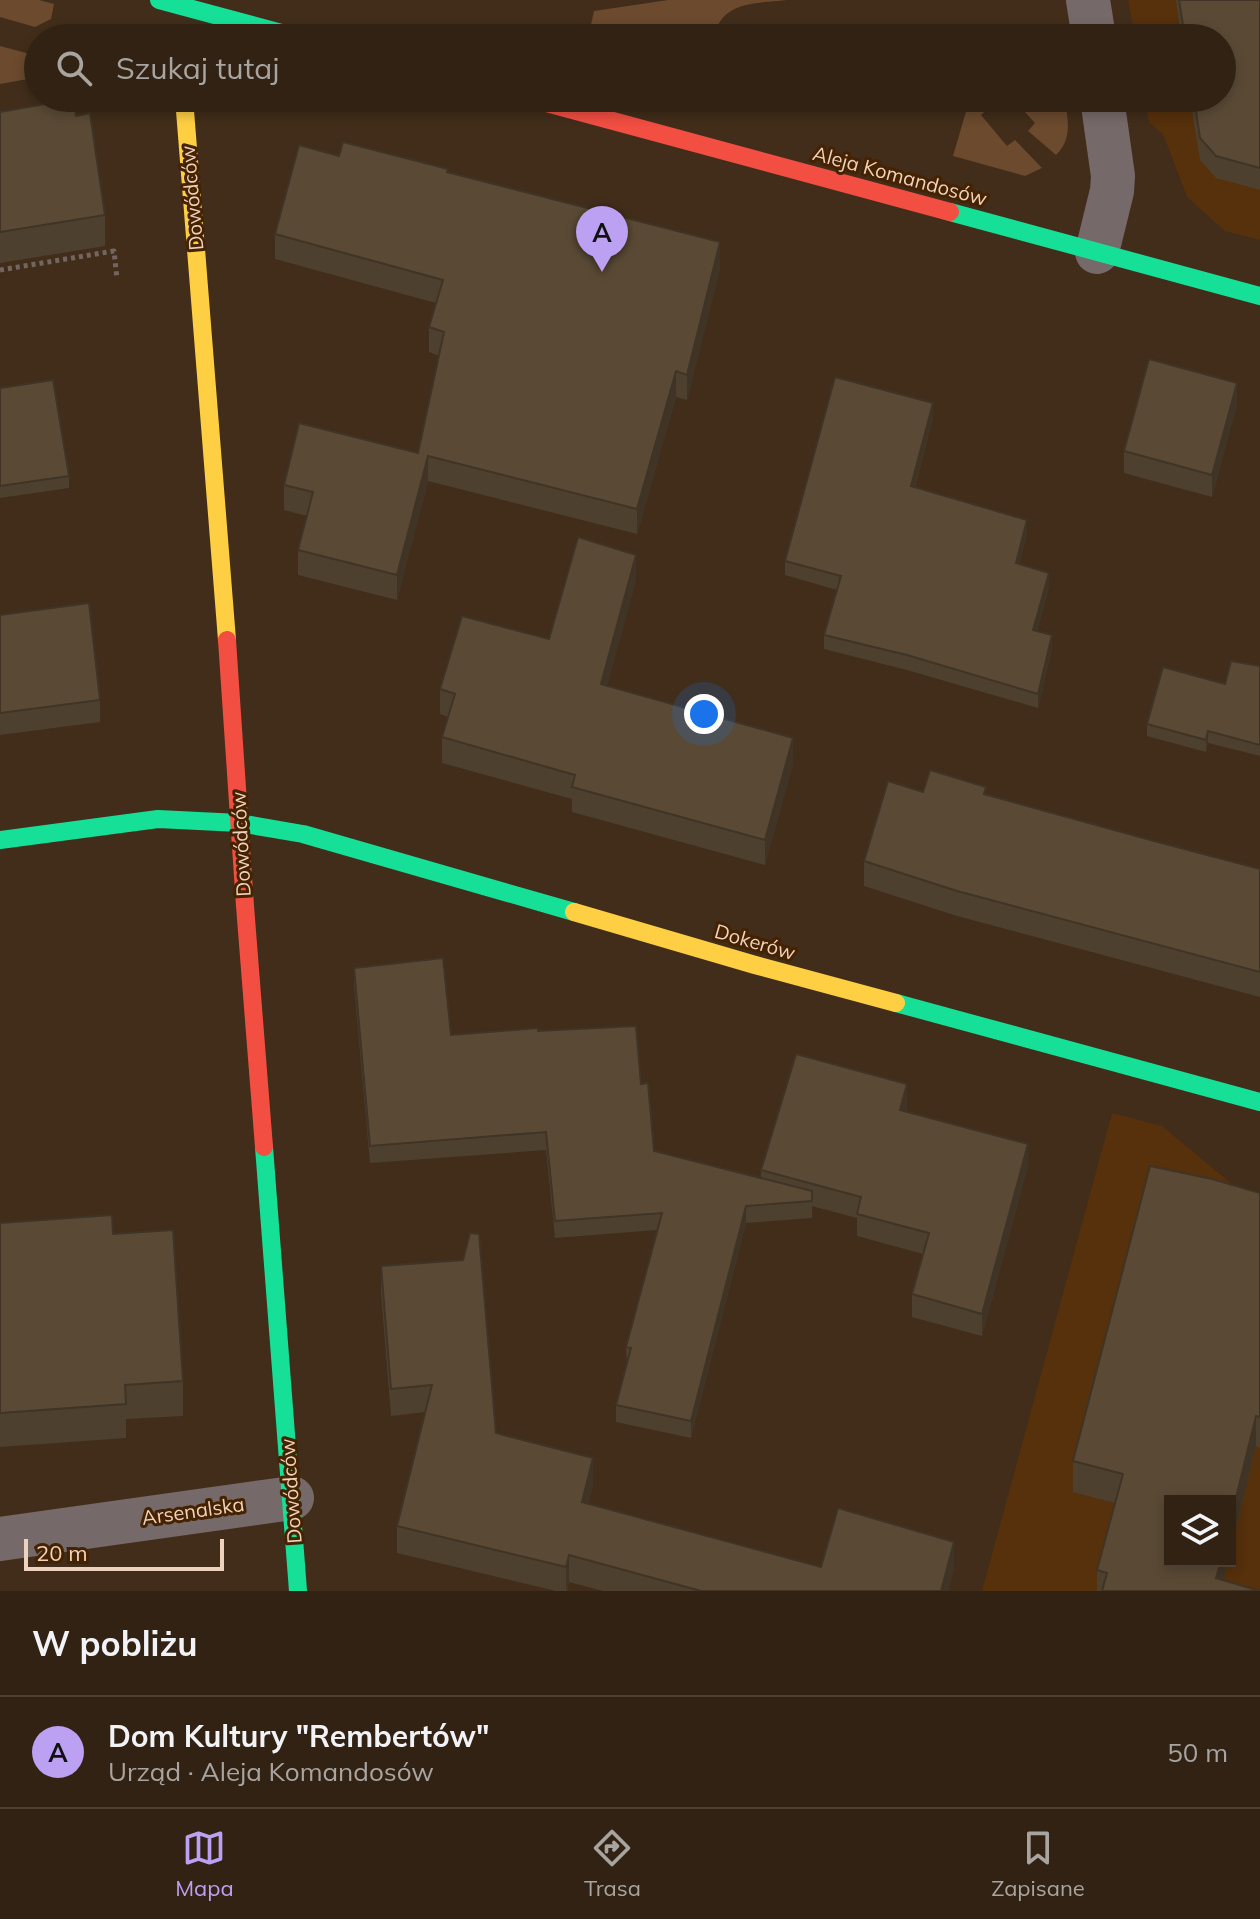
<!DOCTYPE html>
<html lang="pl">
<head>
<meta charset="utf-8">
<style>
	:root { --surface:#312214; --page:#3d2f22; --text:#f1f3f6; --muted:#a8a4a0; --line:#4c3f34; --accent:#bca0f2 }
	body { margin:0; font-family:Mulish,sans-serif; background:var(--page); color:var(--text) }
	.controls { position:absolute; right:24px; bottom:24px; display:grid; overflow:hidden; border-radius:0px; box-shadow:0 4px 12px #0003 }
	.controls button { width:72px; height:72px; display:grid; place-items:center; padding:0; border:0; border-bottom:2px solid var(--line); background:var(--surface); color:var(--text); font:40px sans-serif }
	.scale { position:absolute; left:24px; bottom:20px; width:200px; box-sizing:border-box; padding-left:8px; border:4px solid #efd2bd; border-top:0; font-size:22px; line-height:28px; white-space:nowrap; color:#efd2bd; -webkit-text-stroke:6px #452200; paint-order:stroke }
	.you { position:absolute; left:704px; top:714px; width:28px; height:28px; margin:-20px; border:6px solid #fff; border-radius:50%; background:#1a73e8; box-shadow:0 0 0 12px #1a73e833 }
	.badge { display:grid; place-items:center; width:52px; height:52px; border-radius:50%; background:var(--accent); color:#111; font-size:26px; font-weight:700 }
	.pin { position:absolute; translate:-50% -66px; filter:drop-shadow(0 2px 4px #0008) }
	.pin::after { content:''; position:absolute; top:42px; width:28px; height:24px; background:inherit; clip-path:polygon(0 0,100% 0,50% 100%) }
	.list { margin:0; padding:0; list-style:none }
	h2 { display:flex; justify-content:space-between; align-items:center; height:104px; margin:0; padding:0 32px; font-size:34px }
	h2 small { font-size:26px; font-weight:400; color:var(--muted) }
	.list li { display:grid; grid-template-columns:52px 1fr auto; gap:24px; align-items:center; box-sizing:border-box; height:112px; padding:0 32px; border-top:2px solid var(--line) }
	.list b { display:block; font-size:30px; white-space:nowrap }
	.list p { margin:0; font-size:26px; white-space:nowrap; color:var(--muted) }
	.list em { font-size:26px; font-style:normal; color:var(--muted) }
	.icon { flex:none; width:44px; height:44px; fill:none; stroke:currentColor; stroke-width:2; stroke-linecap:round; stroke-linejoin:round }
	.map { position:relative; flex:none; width:1260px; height:1591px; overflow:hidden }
	.search { position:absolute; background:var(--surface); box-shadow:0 4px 12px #0003; left:24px; right:24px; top:24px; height:88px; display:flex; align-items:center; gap:20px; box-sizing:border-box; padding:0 28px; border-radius:44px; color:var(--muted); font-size:30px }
	.sheet { height:216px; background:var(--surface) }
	nav { display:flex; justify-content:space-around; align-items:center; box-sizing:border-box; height:112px; border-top:2px solid var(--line); background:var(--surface); font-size:22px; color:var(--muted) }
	nav a { display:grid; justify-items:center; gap:4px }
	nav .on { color:var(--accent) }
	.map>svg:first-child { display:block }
</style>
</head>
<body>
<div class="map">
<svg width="1260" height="1591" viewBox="0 0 1260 1591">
	<rect width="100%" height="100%" fill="#412d1a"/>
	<g fill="#57300c" fill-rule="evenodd">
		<polygon points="1128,0 1260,0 1260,240 1225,231 1187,197 1163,134 1149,122 1145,98 1222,98 1222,38 1135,38"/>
		<path d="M1112,1113L1162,1126L1238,1189L1260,1195V1591H982ZM1170,1501H1230V1561H1170Z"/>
	</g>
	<g fill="#6b4a2e">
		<polygon points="0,0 39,0 54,4 51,19 35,27 0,17"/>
		<path d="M668,0H787C753,4 723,0 713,38H588L594,11Z"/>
		<polygon points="0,46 34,55 28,79 0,84"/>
		<polygon points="970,98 999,98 981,115 1007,146 1015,140 1042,168 1025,176 953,156"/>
		<path d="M1012,98H1064C1068,118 1073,139 1056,155L1028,131L1035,123Z"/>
	</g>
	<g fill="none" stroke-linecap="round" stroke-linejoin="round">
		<polyline stroke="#73655f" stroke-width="5" stroke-dasharray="4 4" stroke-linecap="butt" points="0,270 114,251 117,279"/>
		<g stroke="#766969" stroke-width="44">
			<polyline points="1088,0 1094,38"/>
			<polyline points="1097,252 1112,191 1113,176 1102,98"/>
			<polyline points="0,1539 292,1498"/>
		</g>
		<g stroke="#16e098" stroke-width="18">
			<polyline points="159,0 300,38"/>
			<polyline points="950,212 1260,296"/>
			<polyline points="0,840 158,819 239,823 303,834 574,912"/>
			<polyline points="896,1003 1260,1102"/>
			<polyline points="264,1147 298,1591"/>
		</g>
		<g stroke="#ffcf43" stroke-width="18">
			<polyline points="184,98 227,640"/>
			<polyline points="574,912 755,965 896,1003"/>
		</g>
		<g stroke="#f24e42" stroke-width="18">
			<polyline points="528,98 950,212"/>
			<polyline points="227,640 245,906 264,1147"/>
		</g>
	</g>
	<g fill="#4d402e">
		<polygon points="1176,0 1260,0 1260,190 1216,178 1200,160 1190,98 1222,98 1222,38 1181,38"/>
		<polygon points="0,112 76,116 105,215 105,246 0,263"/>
		<polygon points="339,156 448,173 720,268 687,400 676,397 637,534 428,481 397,600 298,575 298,550 307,516 284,510 284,485 418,453 439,356 429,352 429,327 436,303 275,259 275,234"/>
		<polygon points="0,388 69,476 69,488 0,498"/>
		<polygon points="1237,405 1212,497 1124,473 1124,451"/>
		<polygon points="933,418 915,487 1027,535 1019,564 1049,587 1037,631 1052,649 1038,708 907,670 824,649 824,635 837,590 785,575 785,561"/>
		<polygon points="636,580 607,686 793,764 765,865 572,812 572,799 442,763 442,737 448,717 440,714 440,689 549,639"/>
		<polygon points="0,615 100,700 100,722 0,735"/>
		<polygon points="1260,666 1260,756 1208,743 1206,752 1147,736 1147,724"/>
		<polygon points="923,792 986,794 1154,841 1260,869 1260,997 957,916 864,886 864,861"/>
		<polygon points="354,968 451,1035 538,1031 641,1084 654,1151 761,1178 761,1170 907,1107 906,1112 1028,1166 982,1336 912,1317 912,1294 923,1254 857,1236 857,1218 812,1206 812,1218 746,1223 691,1438 616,1422 616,1405 627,1364 626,1347 657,1230 555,1238 546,1150 370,1163 354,985"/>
		<polygon points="1260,1193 1260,1448 1256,1446 1230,1553 1230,1501 1170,1561 1228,1561 1223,1580 1260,1591 1097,1591 1097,1570 1115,1503 1073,1492 1073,1461"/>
		<polygon points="0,1223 113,1234 183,1381 183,1416 126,1419 126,1438 0,1447"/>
		<polygon points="381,1266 496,1433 593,1485 588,1504 821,1567 954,1568 948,1591 603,1591 569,1582 567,1591 556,1591 397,1553 397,1526 426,1412 391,1416 381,1293"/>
	</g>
	<g fill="#3f3425">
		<polygon points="720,242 720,268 687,400 687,375"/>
		<polygon points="676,371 676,397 637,534 637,509"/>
		<polygon points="1237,383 1237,405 1212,497 1212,475"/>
		<polygon points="933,403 933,418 911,501 911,486"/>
		<polygon points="428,456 428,481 397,600 397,575"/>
		<polygon points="1027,520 1027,535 1016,578 1016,563"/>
		<polygon points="636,555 636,580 601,709 601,684"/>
		<polygon points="1049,573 1049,587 1033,644 1033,630"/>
		<polygon points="1052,635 1052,649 1038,708 1038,694"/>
		<polygon points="1208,731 1208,743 1206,752 1206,740"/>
		<polygon points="793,738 793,764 765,865 765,840"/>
		<polygon points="907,1084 907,1107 900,1133 900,1110"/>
		<polygon points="1028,1144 1028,1166 982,1336 982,1314"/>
		<polygon points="746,1206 746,1223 691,1438 691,1421"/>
		<polygon points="1256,1416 1256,1446 1230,1553 1230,1522"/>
		<polygon points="593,1458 593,1485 582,1529 582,1502"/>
		<polygon points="954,1542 954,1568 948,1591 941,1591"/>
		<polygon points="569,1555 569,1582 566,1591 566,1567"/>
		<polygon points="1221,1561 1228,1561 1221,1591 1216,1578"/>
	</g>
	<g fill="#5a4a35" stroke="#3f3425" stroke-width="2">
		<polygon points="1179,0 1260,0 1260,168 1216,156 1200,138 1194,98 1222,98 1222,38 1185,38"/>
		<polygon points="73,99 76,116 90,113 105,215 0,232 0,112"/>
		<polygon points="343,142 448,169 447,172 720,242 687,375 676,371 637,509 428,456 397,575 298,550 313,492 284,485 299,423 418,453 444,332 429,327 443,280 275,234 299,145 339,156"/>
		<polygon points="1149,359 1237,383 1212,475 1124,451"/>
		<polygon points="835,377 933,403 911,486 1027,520 1016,563 1049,573 1033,630 1052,635 1038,694 907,655 824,635 841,576 785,561"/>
		<polygon points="53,380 69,476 0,486 0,388"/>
		<polygon points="578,537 636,555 601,684 793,738 765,840 572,787 575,775 442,737 455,694 440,689 462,616 549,639"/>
		<polygon points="89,603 100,700 0,713 0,615"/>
		<polygon points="1231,661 1260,666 1260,745 1208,731 1206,740 1147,724 1163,667 1225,684"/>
		<polygon points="930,770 986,787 984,794 1154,841 1260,869 1260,972 957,891 864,861 888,781 923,792"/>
		<polygon points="443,958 451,1035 538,1028 538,1031 636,1026 641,1084 648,1083 654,1151 812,1191 812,1201 746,1206 691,1421 616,1405 631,1348 626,1347 662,1213 555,1221 546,1132 370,1146 354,968"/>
		<polygon points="796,1054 907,1084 900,1110 1028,1144 982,1314 912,1294 929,1233 857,1214 861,1197 761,1170"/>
		<polygon points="1150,1166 1212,1179 1260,1193 1260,1417 1256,1416 1230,1522 1230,1501 1170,1501 1170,1561 1221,1561 1216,1578 1260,1591 1102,1591 1107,1573 1097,1570 1123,1474 1073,1461"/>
		<polygon points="112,1215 113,1234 173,1230 183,1381 125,1385 126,1404 0,1413 0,1223"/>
		<polygon points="470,1233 479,1234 496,1433 593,1458 582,1502 821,1567 838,1508 954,1542 941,1591 701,1591 569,1555 566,1567 397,1526 432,1385 391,1389 381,1266 463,1260"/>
	</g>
	<g text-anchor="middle" stroke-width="6" stroke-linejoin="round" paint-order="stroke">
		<g font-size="20" fill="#efd2bd" stroke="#452200">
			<text transform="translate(900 176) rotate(15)" y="7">Aleja Komandosów</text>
			<text transform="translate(192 198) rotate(-95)" y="7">Dowódców</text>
			<text transform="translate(241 844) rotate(-93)" y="7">Dowódców</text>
			<text transform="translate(755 942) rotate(16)" y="7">Dokerów</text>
			<text transform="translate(291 1491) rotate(-94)" y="7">Dowódców</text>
			<text transform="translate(193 1511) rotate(-8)" y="7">Arsenalska</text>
		</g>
	</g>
</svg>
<div class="controls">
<button><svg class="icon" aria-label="layers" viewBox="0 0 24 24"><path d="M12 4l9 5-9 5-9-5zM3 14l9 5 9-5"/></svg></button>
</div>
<div class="scale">20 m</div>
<div class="you"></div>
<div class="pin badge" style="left:602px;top:272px">A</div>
<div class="search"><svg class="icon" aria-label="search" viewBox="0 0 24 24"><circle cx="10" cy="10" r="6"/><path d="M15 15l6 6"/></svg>Szukaj tutaj</div>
</div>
<section class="sheet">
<h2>W pobliżu<small></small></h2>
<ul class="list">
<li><span class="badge">A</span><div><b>Dom Kultury &quot;Rembertów&quot;</b><p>Urząd · Aleja Komandosów</p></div><em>50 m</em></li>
</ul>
</section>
<nav>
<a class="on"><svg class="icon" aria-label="map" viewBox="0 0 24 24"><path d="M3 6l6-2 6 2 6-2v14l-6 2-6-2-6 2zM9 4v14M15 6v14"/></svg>Mapa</a>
<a><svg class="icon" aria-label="directions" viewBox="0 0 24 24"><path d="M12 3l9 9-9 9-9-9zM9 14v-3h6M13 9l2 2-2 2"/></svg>Trasa</a>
<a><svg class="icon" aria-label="saved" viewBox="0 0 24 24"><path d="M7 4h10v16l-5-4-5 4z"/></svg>Zapisane</a>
</nav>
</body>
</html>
